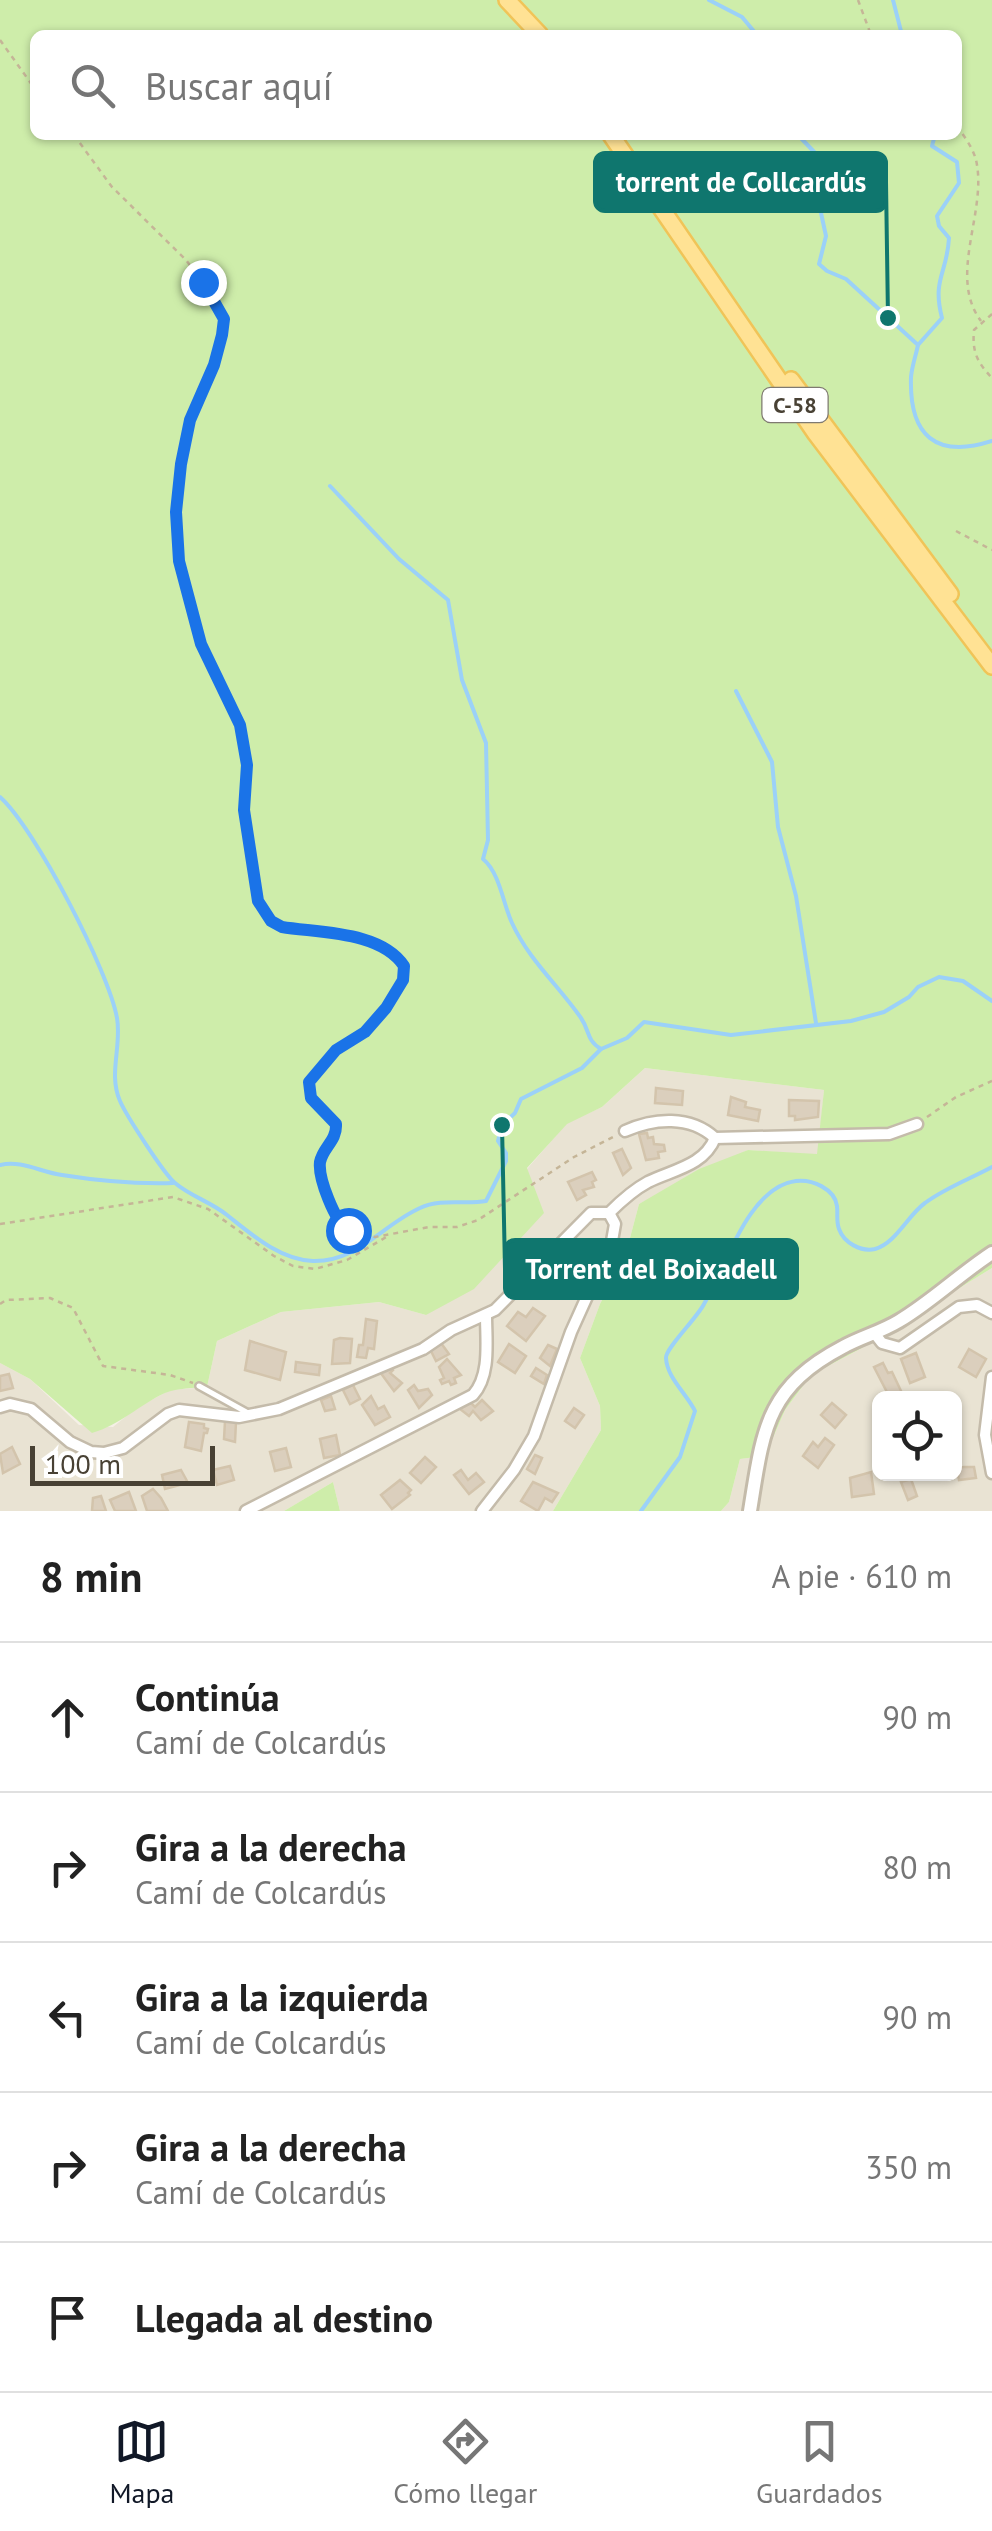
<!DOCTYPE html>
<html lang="es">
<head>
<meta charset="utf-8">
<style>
	:root { --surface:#fff; --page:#f6f6f6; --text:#222; --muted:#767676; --line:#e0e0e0; --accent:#111827 }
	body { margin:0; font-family:"PT Sans",sans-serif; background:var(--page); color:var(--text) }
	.controls { position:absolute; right:30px; bottom:30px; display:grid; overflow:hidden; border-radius:15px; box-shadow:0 2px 8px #0004 }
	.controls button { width:90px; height:90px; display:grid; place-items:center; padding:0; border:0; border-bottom:2px solid var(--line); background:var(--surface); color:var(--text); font:50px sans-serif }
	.scale { position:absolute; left:30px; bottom:25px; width:185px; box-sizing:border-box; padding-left:10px; border:5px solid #484134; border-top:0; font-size:28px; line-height:35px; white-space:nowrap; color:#484134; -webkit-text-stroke:8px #fff; paint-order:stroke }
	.stop { position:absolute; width:30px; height:30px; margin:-22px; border:8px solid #1a73e8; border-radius:50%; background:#fff }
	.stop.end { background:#1a73e8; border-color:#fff; box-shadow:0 2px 10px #0008 }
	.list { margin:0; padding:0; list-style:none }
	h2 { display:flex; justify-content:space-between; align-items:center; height:130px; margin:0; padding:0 40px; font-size:42px }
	h2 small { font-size:32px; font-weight:400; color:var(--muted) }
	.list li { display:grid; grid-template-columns:65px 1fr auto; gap:30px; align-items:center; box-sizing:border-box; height:150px; padding:0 40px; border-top:2px solid var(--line) }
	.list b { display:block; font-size:38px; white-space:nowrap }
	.list p { margin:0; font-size:32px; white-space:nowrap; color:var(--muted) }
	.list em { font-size:32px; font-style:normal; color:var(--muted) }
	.icon { flex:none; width:55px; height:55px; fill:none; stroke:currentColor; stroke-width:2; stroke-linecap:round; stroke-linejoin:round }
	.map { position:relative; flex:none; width:992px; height:1511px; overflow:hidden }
	.search { position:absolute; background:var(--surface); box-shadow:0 2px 8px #0004; left:30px; right:30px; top:30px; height:110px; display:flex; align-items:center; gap:25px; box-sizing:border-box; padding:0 35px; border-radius:15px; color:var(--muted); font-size:38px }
	.sheet { height:880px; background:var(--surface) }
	nav { display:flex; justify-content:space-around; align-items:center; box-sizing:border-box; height:140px; border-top:2px solid var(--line); background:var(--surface); font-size:28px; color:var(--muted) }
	nav a { display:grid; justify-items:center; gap:5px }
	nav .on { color:var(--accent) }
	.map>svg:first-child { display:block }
</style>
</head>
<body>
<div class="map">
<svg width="992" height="1511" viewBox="0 0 992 1511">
	<rect width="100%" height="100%" fill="#f5f0e6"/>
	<g fill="#e9e3d3" fill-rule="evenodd">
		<polygon points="645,1068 824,1090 818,1155 748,1150 639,1204 626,1253 600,1304 580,1358 600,1406 601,1430 553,1511 340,1511 333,1482 284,1511 0,1511 0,1363 30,1379 79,1425 113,1427 135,1409 170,1390 207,1387 217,1341 281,1312 379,1302 426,1315 527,1169 567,1123 602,1107"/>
		<path d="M992,1268V1511H721L729,1502L740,1459L765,1456L785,1410L811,1375L860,1349ZM880,1398H954V1474H880Z"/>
	</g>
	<g fill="#ceedaa" fill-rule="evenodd">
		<path d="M0,0H992V1268L860,1349L811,1375L785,1410L765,1456L740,1459L729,1502L721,1511H553L601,1430L600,1406L580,1358L600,1304L626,1253L639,1204L699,1169L748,1150L817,1154L824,1090L645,1068L602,1107L567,1124L527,1168L544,1213L474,1289L426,1315L379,1302L281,1312L217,1341L207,1387C194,1388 178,1388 165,1393C139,1405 120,1425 92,1433L30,1379L0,1363ZM35,35H957V135H35Z"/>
		<polygon points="333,1482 340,1511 284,1511"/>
	</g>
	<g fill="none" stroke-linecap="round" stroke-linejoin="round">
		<g stroke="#9bd1f8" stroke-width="4">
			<polyline points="709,0 742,17 757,35"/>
			<polyline points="893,0 902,35"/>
			<path d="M798,135L818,156L831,183L821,213L826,236L819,264L827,271L846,279L918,345C916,355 912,366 911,377C909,436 936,459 992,441"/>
			<path d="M918,345L942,318C932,279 947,274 949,238L939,226L937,216L959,183L957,162L932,146L935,135"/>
			<path d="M330,486L399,559L448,600L462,680L486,743L488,840L483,859C500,873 503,904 512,923C529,960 558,985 581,1018C590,1031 586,1040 601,1049"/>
			<polyline points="736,691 772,762 778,827 796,896 816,1023"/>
			<path d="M0,797C35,828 109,972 117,1018C122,1046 108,1074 120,1101C126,1115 164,1174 175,1183C190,1196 211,1202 227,1215C251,1234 280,1260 313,1261C358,1262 382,1225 420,1208C441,1198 466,1205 486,1201L506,1161V1153L498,1141L502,1125L515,1113L521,1099L582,1068L601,1049L627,1038L644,1022L731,1035L851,1021L884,1012L909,997L918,987L939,977L963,981L992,1001"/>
			<path d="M0,1165C22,1160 40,1172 62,1175C99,1181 135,1184 173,1183"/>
			<path d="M641,1511L680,1457L695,1411C687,1394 667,1378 666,1358C665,1349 697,1318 704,1304C725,1268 748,1187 796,1181C812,1179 835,1189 837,1206C838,1214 836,1221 839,1229C844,1243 861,1252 875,1249C896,1243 908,1215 925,1203C945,1188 970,1179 992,1167"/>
		</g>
	</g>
	<g fill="#dbcfbd" stroke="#d3c4ac" stroke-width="2.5">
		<polygon points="656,1088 683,1091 682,1105 655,1103"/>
		<polygon points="731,1097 746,1102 745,1107 760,1110 758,1121 728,1115"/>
		<polygon points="789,1100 819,1101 818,1117 795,1120 795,1116 789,1116"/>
		<polygon points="647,1133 648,1138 653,1137 654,1144 664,1145 665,1151 658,1152 659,1158 646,1160 639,1134"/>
		<polygon points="622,1149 631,1168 623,1175 613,1153"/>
		<polygon points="592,1172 596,1180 592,1182 594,1187 583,1190 586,1195 577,1200 568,1182"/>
		<polygon points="533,1308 545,1316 526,1341 507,1326 518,1312 526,1317"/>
		<polygon points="366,1319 377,1321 374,1349 368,1348 366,1358 357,1357 359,1345 363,1345"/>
		<polygon points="340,1338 352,1339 350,1363 332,1364 334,1340"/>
		<polygon points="250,1341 286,1352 280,1380 245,1370"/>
		<polygon points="441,1343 449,1354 436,1361 430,1349"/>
		<polygon points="509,1344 526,1356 515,1373 498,1362"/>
		<polygon points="548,1345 557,1349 550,1366 540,1358"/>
		<polygon points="969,1349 986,1359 976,1377 959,1367"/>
		<polygon points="916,1353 925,1377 910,1383 901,1359"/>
		<polygon points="447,1359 461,1375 454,1378 456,1383 451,1385 449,1381 442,1384 440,1380 444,1378 439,1367"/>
		<polygon points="296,1362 320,1365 319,1375 295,1372"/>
		<polygon points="883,1363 888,1373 892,1372 902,1393 890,1398 874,1367"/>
		<polygon points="391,1367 393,1370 390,1373 402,1383 394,1391 380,1372"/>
		<polygon points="536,1368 547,1375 544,1384 531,1376"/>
		<polygon points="9,1374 13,1388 0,1391 0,1376"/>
		<polygon points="353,1385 360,1399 350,1404 343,1390"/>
		<polygon points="414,1385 418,1391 428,1389 432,1395 419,1408 408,1390"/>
		<polygon points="331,1396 335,1409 325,1411 321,1400"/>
		<polygon points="371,1396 378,1409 384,1406 390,1417 375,1425 362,1405"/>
		<polygon points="482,1400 493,1411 481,1420 473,1411 469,1416 460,1409 471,1403 475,1407"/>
		<polygon points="832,1403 846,1415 835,1428 821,1415"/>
		<polygon points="574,1408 584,1415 575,1428 565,1421"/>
		<polygon points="225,1421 236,1422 235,1442 224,1439"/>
		<polygon points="189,1422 204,1424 204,1428 208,1429 207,1433 204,1433 201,1451 185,1447"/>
		<polygon points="336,1435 340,1455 324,1458 320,1439"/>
		<polygon points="825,1438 834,1445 818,1468 803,1456 813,1442 818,1447"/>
		<polygon points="12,1447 20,1464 3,1473 0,1454"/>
		<polygon points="286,1448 291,1467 275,1471 270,1452"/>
		<polygon points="535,1455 542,1458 535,1474 527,1469"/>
		<polygon points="425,1457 436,1467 421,1483 410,1473"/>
		<polygon points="230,1466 234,1480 217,1485 213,1470"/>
		<polygon points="964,1467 974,1467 976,1478 959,1480 957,1468"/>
		<polygon points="181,1470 187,1481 184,1484 165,1489 162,1475"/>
		<polygon points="461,1470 468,1480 476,1473 484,1482 469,1494 454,1475"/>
		<polygon points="871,1472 874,1494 852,1497 850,1478"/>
		<polygon points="911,1479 917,1496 908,1500 901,1482"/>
		<polygon points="400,1480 411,1490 408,1493 410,1495 392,1509 381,1495"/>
		<polygon points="533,1482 558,1493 552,1502 545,1498 538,1511 521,1501"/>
		<polygon points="153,1489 161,1498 168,1511 147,1511 142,1496"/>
		<polygon points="129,1492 136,1511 115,1511 110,1500"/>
		<polygon points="101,1496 106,1511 92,1511 93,1498"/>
	</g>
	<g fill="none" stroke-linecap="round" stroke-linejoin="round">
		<defs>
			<polyline id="service" points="199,1386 248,1413"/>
			<g id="minor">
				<path d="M625,1131C654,1118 690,1115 715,1138"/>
				<polyline points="715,1138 889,1134 917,1124"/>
				<polyline points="875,1334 882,1343 900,1348 959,1307 977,1305 992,1313"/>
				<polyline points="992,1377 985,1435 992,1473"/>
				<path d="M0,1407L10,1404L31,1409L70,1442L91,1452L104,1453L123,1448L168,1414L179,1410L239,1417L279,1409L423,1349L451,1330L495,1310L591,1213H609C621,1201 633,1190 648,1182C672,1170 704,1166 715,1138"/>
				<path d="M246,1511L473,1395C491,1375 486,1341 486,1315"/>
				<polyline points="482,1511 514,1470 534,1436 571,1332 612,1241 615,1224 609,1213"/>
			</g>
			<path id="tertiary" d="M750,1511C763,1431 765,1388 843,1347C861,1337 881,1332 899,1321C931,1302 960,1274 992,1253"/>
			<g id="primary">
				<polyline points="507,0 540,35"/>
				<polyline points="611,135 816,434 992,666"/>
				<polyline points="791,380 950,594"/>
			</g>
		</defs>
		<use href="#service" stroke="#c4bbaa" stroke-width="10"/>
		<use href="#minor" stroke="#c4bbaa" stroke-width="15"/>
		<use href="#tertiary" stroke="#c4bbaa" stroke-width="18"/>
		<use href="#primary" stroke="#f0c458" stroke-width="20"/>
		<g stroke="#c5b597" stroke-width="2.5" stroke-dasharray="5 5" stroke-linecap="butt">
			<polyline points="858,0 871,35"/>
			<polyline points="0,40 35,89"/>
			<path d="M957,126C964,136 973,148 976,160C988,211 947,276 981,321"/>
			<path d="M74,135L112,187L186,260L217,302L223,319L220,348L198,398L185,441L177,492V537L179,561L195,626L240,725L247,765L244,810L262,911C295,949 374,919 404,967L403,980L386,1008L365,1033L336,1051L309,1082L311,1098L337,1124C337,1141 322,1148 320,1164L337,1221L359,1234L375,1237L429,1227H457L478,1220L574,1157L617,1135"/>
			<path d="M992,314L974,330C972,352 977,362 992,378"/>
			<polyline points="956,531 992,550"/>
			<polyline points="927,1117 956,1097 992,1081"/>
			<polyline points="0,1224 173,1197 208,1209 274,1256 293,1266 315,1269 347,1260 388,1236"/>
			<polyline points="0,1304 6,1300 50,1298 73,1308 103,1366 170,1375 193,1383"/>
		</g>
		<use href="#service" stroke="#fff" stroke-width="5"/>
		<use href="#minor" stroke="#fff" stroke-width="10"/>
		<use href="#tertiary" stroke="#fff" stroke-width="12"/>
		<use href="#primary" stroke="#ffe294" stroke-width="15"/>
	</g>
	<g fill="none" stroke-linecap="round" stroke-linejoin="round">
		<path stroke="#1a73e8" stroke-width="12" d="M203,282L224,319L222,335L214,365L190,420L181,464L176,512L179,561L201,644L240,725L247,765L244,810L258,901L271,921L282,927C319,933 381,931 404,966L403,980L386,1008L365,1032L336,1050L309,1082L311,1098L336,1124C337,1141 323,1147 320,1162C318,1178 335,1222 348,1230"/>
	</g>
	<g text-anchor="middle" stroke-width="10" stroke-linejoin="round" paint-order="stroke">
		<rect fill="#fff" stroke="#7f7a71" stroke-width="2.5" x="762.5" y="388" width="65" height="34" rx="8"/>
		<g font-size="22" font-weight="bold" fill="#484134">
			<text x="795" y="413">C-58</text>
		</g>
	</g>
	<path fill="none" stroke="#0f766e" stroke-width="4" d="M888 318L886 182M502 1125L505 1269"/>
	<g fill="#0f766e" stroke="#fff" stroke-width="4">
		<circle cx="888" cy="318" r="10"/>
		<circle cx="502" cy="1125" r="10"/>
	</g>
	<g fill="#0f766e" stroke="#0f766e" stroke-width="4">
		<rect x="595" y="153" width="291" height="58" rx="10"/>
		<rect x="505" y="1240" width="292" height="58" rx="10"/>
	</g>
	<g font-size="28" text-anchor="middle" font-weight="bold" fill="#fff">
		<text x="741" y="192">torrent de Collcardús</text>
		<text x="651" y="1279">Torrent del Boixadell</text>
	</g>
</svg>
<div class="controls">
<button><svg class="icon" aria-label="locate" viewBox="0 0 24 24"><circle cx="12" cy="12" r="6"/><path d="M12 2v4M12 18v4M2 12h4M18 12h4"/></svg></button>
</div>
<div class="scale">100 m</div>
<div class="stop" style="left:348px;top:1230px"></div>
<div class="stop end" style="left:203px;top:282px"></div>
<div class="search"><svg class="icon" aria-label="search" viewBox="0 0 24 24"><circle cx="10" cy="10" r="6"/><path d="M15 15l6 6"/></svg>Buscar aquí</div>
</div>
<section class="sheet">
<h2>8 min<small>A pie · 610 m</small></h2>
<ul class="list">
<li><svg class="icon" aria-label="ahead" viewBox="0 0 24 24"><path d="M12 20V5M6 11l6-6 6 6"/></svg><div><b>Continúa</b><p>Camí de Colcardús</p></div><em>90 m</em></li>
<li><svg class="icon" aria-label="right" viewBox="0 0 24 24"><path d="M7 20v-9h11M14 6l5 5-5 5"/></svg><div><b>Gira a la derecha</b><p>Camí de Colcardús</p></div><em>80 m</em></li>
<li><svg class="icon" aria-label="left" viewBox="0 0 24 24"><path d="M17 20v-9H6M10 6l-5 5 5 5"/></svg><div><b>Gira a la izquierda</b><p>Camí de Colcardús</p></div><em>90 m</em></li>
<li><svg class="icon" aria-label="right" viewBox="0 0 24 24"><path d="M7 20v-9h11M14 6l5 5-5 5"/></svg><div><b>Gira a la derecha</b><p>Camí de Colcardús</p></div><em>350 m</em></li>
<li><svg class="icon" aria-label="arrive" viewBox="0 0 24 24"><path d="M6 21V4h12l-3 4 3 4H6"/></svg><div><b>Llegada al destino</b></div></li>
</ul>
</section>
<nav>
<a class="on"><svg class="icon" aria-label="map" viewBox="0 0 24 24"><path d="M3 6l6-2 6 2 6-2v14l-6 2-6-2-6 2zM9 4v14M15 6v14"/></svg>Mapa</a>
<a><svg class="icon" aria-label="directions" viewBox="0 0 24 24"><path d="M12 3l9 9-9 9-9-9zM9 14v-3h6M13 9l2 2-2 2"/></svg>Cómo llegar</a>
<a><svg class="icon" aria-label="saved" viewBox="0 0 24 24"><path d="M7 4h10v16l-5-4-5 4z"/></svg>Guardados</a>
</nav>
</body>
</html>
